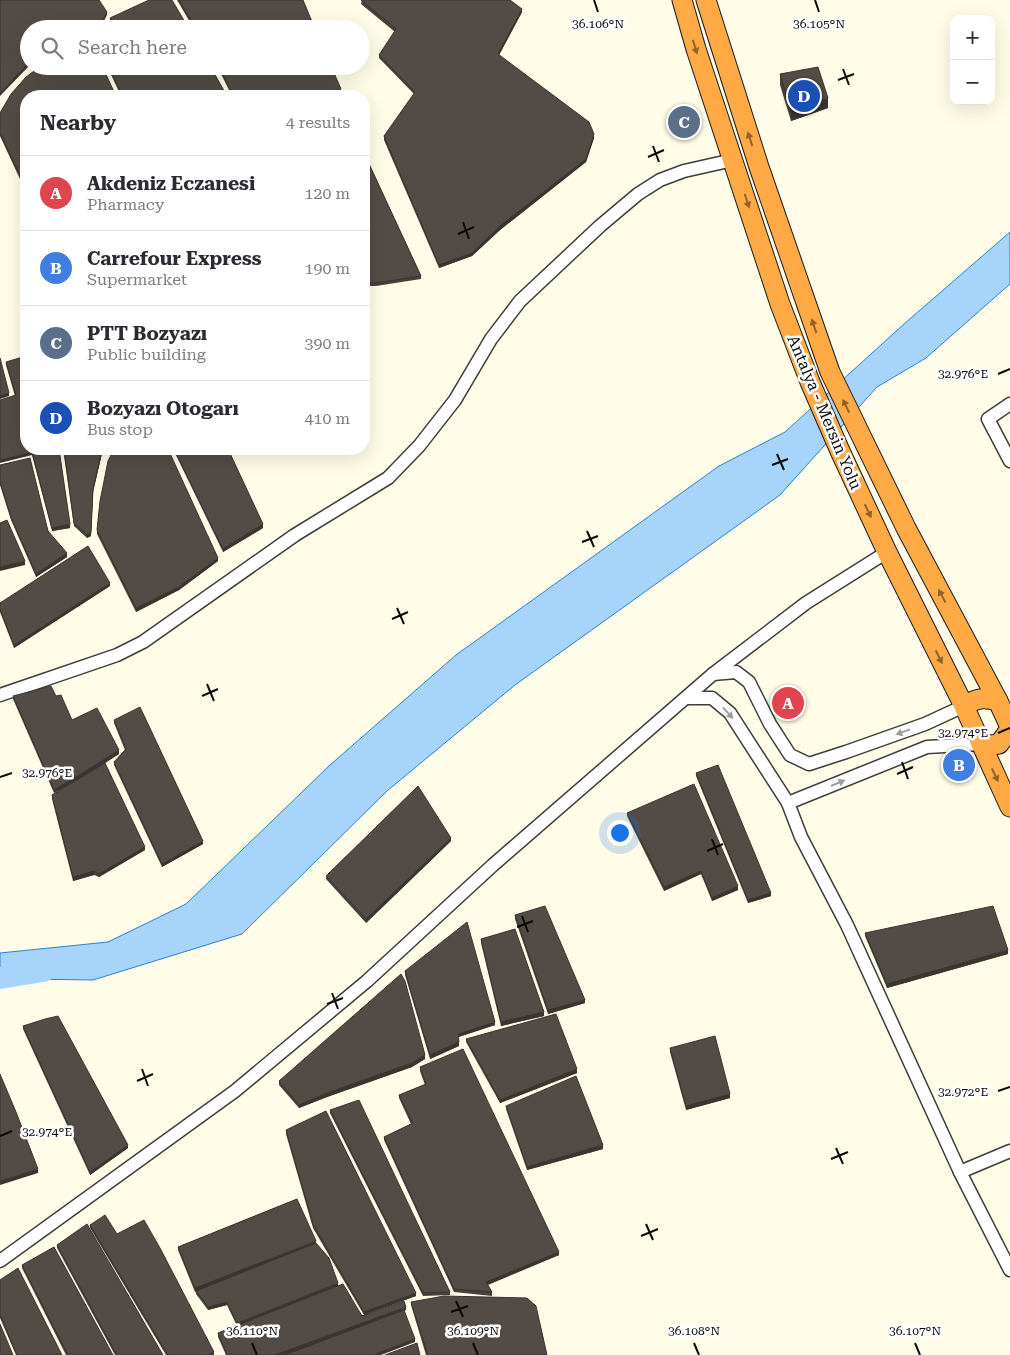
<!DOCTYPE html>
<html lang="en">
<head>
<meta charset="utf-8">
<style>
	:root { --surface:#fff; --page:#f7f7f7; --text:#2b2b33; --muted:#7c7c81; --line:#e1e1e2; --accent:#db2777 }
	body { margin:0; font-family:"Roboto Serif",serif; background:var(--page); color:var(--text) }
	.controls { position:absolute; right:15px; top:15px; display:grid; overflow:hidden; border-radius:10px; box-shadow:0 5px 20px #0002 }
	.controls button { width:45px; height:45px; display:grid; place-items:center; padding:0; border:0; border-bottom:1px solid var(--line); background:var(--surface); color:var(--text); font:25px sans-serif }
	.you { position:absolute; left:619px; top:832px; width:18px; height:18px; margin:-12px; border:4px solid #fff; border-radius:50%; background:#1a73e8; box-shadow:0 0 0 8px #1a73e833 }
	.badge { display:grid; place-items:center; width:32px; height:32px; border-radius:50%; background:var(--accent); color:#fff; font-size:16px; font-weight:700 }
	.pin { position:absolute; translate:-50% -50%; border:2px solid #fff; box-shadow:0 1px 5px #0006 }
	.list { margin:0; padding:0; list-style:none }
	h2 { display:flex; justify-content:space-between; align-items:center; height:65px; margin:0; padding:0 20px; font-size:21px }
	h2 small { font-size:16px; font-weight:400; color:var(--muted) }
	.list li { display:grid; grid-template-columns:32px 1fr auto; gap:15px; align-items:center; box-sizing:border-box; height:75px; padding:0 20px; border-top:1px solid var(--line) }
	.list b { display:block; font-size:19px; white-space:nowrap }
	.list p { margin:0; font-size:16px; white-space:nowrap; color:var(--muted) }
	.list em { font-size:16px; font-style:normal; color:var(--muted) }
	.icon { flex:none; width:28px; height:28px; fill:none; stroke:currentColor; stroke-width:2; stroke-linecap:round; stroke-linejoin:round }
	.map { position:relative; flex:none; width:1010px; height:1355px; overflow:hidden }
	.search { position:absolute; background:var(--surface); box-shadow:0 5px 20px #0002; left:20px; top:20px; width:350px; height:55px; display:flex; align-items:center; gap:12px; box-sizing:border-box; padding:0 18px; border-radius:28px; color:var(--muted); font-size:19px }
	.panel { position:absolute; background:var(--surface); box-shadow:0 5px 20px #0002; left:20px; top:90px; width:350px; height:365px; border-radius:20px }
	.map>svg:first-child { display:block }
</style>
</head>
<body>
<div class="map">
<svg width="1010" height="1355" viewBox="0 0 1010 1355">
	<rect width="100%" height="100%" fill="#fffce7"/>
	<polygon fill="#a7d4fb" stroke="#2982d7" points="1010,232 1010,284 926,358 877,387 780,495 515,685 387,791 242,934 93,980 26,979 0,973 0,953 108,942 186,904 330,765 456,655 719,466 785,432 904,324"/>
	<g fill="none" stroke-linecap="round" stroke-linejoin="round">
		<polyline stroke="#a7d4fb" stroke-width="22" points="0,978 43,971"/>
		<defs>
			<g id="minor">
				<polyline points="1010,404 988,419 1010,461"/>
				<polyline points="713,674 736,672 749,682 770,724 790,755 809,764 846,752 925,724 964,706"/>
				<polyline points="0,695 117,655 143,642 295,535 388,478 419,446 455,400 491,339 520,301 600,226 638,194 660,180 684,171 733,160"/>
				<polyline points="686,698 712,698 730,713 788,803 927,747 981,744"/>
				<polyline points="788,803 801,837 847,925 960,1172 1010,1270"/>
				<polyline points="960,1172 1010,1151"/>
				<polyline points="0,1261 235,1091 367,981 493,865 713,674 806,603 887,552"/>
			</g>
			<g id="highway">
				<polyline points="682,0 696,49 780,304 810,382 840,451 887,552 964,706 1010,807"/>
				<polyline points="706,0 759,167 830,372 906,528 998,701 1010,727"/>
				<path d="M964,706C977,698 983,697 998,701"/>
				<polyline points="981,744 991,745 999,744 1010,729"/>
			</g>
		</defs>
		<use href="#minor" stroke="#3d3d3d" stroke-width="15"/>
		<use href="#highway" stroke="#1b1b1b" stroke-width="21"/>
		<use href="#minor" stroke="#fff" stroke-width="12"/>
		<use href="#highway" stroke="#ffaa45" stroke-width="19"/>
	</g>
	<g fill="#47413c">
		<polygon points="177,0 303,0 315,29 194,29"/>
		<polygon points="362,0 522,12 499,55 594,138 586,162 500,230 472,256 439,268 384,140 384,136 414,94 379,58 379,55 395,32 361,4"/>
		<polygon points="110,18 189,29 113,29 110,21"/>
		<polygon points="107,66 210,66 227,96 121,96"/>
		<polygon points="217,66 331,66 341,92 336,94 337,96 232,96"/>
		<polygon points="780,74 828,108 791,121 780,85"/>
		<polygon points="26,96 26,192 0,136 0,113"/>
		<polygon points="364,153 421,276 421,279 376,286 364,286"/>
		<polygon points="6,362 59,449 70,528 52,531 32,455 6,365"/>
		<polygon points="63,449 103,449 93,492 91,536 87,538 74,526"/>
		<polygon points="173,449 228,449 263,528 223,552"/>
		<polygon points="0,465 67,557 36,577 11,520 0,485"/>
		<polygon points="97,530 218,561 179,590 136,612 97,534"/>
		<polygon points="110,586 14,648 0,612 0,603"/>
		<polygon points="13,696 56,696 72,720 119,754 105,763 145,850 99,877 94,875 73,881 52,799 52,795 74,782 54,793 13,699"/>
		<polygon points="114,720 203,844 162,867 114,765 114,762 125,750 114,723"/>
		<polygon points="696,773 771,896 748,903 696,776"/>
		<polygon points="627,813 738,890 712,901 701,874 664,891 627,816"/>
		<polygon points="451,841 366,923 326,879 326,876"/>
		<polygon points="515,915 585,1003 548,1014 515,919"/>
		<polygon points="865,933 1008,954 887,988 865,936"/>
		<polygon points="481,939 544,1016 501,1026 481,943"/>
		<polygon points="405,971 495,1025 459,1037 459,1046 430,1059 405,975"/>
		<polygon points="23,1026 128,1148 90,1175 23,1029"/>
		<polygon points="466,1039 577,1073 500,1103 466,1042"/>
		<polygon points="670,1048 730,1098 686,1110 670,1052"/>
		<polygon points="425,1059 412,1067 327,1097 299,1108 279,1085 279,1081"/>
		<polygon points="420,1067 559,1255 488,1285 492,1292 492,1296 454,1292 384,1140 384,1137 411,1124 399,1098 399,1095 425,1085 420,1071"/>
		<polygon points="506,1106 603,1149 527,1170 506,1109"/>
		<polygon points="330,1110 450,1292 450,1295 423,1296 330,1113"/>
		<polygon points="286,1130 416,1296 366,1314 406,1310 404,1311 415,1342 285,1355 226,1355 218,1337 218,1333 364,1315 313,1228 286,1134"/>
		<polygon points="297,1199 237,1326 227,1305 208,1310 196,1294 196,1291 195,1292 178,1250 178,1247"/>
		<polygon points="90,1225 117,1234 214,1355 166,1355 90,1228"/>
		<polygon points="57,1245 163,1355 115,1355 57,1248"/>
		<polygon points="22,1265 113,1355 66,1355 22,1268"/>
		<polygon points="0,1280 62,1355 16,1355 0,1318"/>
		<polygon points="411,1302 547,1355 426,1355 411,1305"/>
	</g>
	<g fill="#3a3531">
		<polygon points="522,9 522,12 498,57 498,54"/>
		<polygon points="107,12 107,15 102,25 92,29 85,29"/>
		<polygon points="29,62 29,66 0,96 0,93"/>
		<polygon points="341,89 341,92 335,95 335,92"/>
		<polygon points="828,98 828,108 791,121 791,111"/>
		<polygon points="594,134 594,138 586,162 500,230 472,256 439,268 439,265"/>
		<polygon points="9,393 9,396 0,399 0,396"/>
		<polygon points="102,449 103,449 93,492 91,536 87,538 93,489"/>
		<polygon points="32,452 32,455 0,463 0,460"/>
		<polygon points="70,524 70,528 52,531 52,528"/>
		<polygon points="263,524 263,528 223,552 223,549"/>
		<polygon points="67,553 67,557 36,577 36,574"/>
		<polygon points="218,558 218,561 179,590 136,612 136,608"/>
		<polygon points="25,561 25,565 0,571 0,567"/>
		<polygon points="110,583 110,586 14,648 14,645"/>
		<polygon points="119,750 119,754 86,775 54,793 54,790"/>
		<polygon points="451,838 451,841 366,923 366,919"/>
		<polygon points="203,841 203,844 162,867 162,864"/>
		<polygon points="145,847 145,850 99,877 99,874"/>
		<polygon points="94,871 94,875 73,881 73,877"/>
		<polygon points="701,871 701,874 664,891 664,887"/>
		<polygon points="738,886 738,890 712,901 712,898"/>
		<polygon points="771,893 771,896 748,903 748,900"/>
		<polygon points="1008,950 1008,954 887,988 887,984"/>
		<polygon points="585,1000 585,1003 548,1014 548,1010"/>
		<polygon points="544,1012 544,1016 501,1026 501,1022"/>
		<polygon points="495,1022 495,1025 458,1037 458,1034"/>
		<polygon points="459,1042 459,1046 430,1059 430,1055"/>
		<polygon points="425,1055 425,1059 412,1067 327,1097 299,1108 299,1105"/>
		<polygon points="577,1069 577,1073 500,1103 500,1100"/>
		<polygon points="730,1094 730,1098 686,1110 686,1106"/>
		<polygon points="128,1145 128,1148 90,1175 90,1172"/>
		<polygon points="603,1145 603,1149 527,1170 527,1167"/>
		<polygon points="38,1169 38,1173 0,1185 0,1181"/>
		<polygon points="316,1241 316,1245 195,1292 195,1288"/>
		<polygon points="559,1252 559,1255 486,1285 486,1282"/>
		<polygon points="338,1283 338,1286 237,1326 237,1323"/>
		<polygon points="416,1293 416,1296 364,1315 364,1312"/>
		<polygon points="227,1302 227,1305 208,1310 208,1307"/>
		<polygon points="406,1307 406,1310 284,1355 275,1355"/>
		<polygon points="415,1339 415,1342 381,1355 372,1355"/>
		<polygon points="214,1352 214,1355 207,1355"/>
	</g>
	<g fill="#534c46" stroke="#3a3531">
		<polygon points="0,0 99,0 107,12 102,21 85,29 29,29 29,62 0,93"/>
		<polygon points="149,0 172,0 189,29 115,29 110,18"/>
		<polygon points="179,0 303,0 315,29 196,29"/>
		<polygon points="361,0 510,0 522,9 498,54 589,122 594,134 586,159 500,226 472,253 439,265 384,136 415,92 379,55 396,29"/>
		<polygon points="41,66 102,66 116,96 26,96 26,189 0,132 0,113 11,94 26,77"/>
		<polygon points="109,66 210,66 227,96 122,96"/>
		<polygon points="219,66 331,66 341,89 335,92 337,96 233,96"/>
		<polygon points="818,67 828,98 791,111 780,74"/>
		<polygon points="364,153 421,276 376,283 364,282"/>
		<polygon points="26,356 26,449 59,449 70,524 52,528 32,452 0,460 0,400 16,395 6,362"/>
		<polygon points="0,358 9,393 0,396"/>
		<polygon points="64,449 102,449 93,489 91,532 87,535 74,523"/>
		<polygon points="114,449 168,449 218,558 179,587 136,608 97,530 100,501 108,461"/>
		<polygon points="174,449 228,449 263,524 223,549"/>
		<polygon points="30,458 48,531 67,553 36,574 11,517 0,482 0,465"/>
		<polygon points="7,520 25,561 0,567 0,523"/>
		<polygon points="88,546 110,583 14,645 0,609 0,603"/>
		<polygon points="51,686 56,696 61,695 72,720 97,708 119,750 86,771 54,790 13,696"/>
		<polygon points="140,707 203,841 162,864 114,762 126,749 114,720"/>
		<polygon points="105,763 145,847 99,874 94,871 73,877 52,795"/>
		<polygon points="718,765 771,893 748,900 696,773"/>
		<polygon points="694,784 738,886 712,898 701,871 664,887 627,813"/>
		<polygon points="418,786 451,838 366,919 326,876"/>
		<polygon points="545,906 585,1000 548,1010 515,915"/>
		<polygon points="993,906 1008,950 887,984 865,933"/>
		<polygon points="467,922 495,1022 458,1034 459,1042 430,1055 405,971"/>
		<polygon points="515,929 544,1012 501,1022 481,939"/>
		<polygon points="401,974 405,981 425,1055 412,1063 327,1093 299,1105 279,1081"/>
		<polygon points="556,1014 577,1069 500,1100 466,1039"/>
		<polygon points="58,1016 128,1145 90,1172 23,1026 45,1019"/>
		<polygon points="715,1036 730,1094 686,1106 670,1048"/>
		<polygon points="463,1049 559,1252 486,1282 492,1292 454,1289 384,1137 413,1123 399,1095 426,1084 420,1067"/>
		<polygon points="0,1074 16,1112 38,1169 0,1181"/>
		<polygon points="576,1076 603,1145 527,1167 506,1106"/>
		<polygon points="359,1100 450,1292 423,1293 330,1110"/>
		<polygon points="326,1111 416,1293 364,1312 313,1224 286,1130"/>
		<polygon points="297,1199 316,1241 195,1288 178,1247"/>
		<polygon points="105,1215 117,1234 144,1220 160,1248 214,1352 207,1355 168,1355 90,1225"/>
		<polygon points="87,1224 163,1355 117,1355 57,1245"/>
		<polygon points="316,1243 329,1258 338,1283 237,1323 227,1302 208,1307 196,1291"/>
		<polygon points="54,1247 113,1355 68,1355 22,1265"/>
		<polygon points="18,1268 62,1355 17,1355 0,1314 0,1280"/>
		<polygon points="343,1284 362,1316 404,1301 406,1307 275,1355 227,1355 218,1333"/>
		<polygon points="444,1296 527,1298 536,1306 547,1355 428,1355 411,1302"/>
		<polygon points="404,1310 415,1339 372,1355 285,1355"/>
		<polygon points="0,1324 13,1355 0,1355"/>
		<polygon points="417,1343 420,1355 385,1355"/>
	</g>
	<defs><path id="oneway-solid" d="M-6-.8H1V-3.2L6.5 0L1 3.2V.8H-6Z" transform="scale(1.25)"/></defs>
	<g fill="#91622a">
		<use href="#oneway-solid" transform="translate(695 47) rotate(73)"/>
		<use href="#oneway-solid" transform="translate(750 139) rotate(-108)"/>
		<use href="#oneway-solid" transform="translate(747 201) rotate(72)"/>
		<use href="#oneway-solid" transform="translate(814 326) rotate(-109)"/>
		<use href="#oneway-solid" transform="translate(846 406) rotate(-115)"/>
		<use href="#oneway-solid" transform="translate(868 511) rotate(65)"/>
		<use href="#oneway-solid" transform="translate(942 596) rotate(-118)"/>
		<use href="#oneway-solid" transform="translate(939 657) rotate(64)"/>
		<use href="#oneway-solid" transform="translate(995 775) rotate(65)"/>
	</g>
	<g fill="#9d9d9d">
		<use href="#oneway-solid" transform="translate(728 713) rotate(48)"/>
		<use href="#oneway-solid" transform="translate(903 732) rotate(160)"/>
		<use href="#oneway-solid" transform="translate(838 783) rotate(-22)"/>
	</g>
	<path fill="none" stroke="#0a0a0a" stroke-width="2" d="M594,0L598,12M815,0L819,12M843,69L849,85M838,80L854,74M653,146L659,162M648,157L664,150M463,222L469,239M458,234L474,227M998,374L1010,369M777,454L784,470M772,465L788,459M587,531L594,547M582,542L598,536M397,608L404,624M392,619L408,612M207,684L214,701M202,696L218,689M998,733L1010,728M902,762L908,779M897,774L913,767M0,777L12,773M712,839L718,855M707,851L723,844M522,916L528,932M517,927L533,921M332,993L338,1009M327,1004L343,998M142,1069L148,1086M137,1081L153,1074M998,1091L1010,1087M0,1136L12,1131M836,1148L843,1164M831,1159L848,1152M646,1224L653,1240M641,1236L658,1229M456,1301L463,1317M451,1312L468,1306M252,1343L257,1355M473,1343L478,1355M694,1343L699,1355M915,1343L920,1355"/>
	<g text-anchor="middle" stroke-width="5" stroke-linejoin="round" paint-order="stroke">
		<g font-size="16" fill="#0a0a0a" stroke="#fff">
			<text transform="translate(825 412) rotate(67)" y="6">Antalya - Mersin Yolu</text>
		</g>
	</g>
	<g font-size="12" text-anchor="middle" fill="#0a0a0a" stroke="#fff" stroke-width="5" stroke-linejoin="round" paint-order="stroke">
		<text x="598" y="28">36.106°N</text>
		<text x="819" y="28">36.105°N</text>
		<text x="963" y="378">32.976°E</text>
		<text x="963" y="737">32.974°E</text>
		<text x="47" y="777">32.976°E</text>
		<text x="963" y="1096">32.972°E</text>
		<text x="47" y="1136">32.974°E</text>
		<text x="252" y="1335">36.110°N</text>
		<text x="473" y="1335">36.109°N</text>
		<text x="694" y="1335">36.108°N</text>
		<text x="915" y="1335">36.107°N</text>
	</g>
</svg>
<div class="controls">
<button>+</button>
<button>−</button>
</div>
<div class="you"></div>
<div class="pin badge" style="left:788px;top:703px;background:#e0444e">A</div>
<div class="pin badge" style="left:959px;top:765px;background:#3f7fe0">B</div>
<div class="pin badge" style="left:684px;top:122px;background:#5c6f8a">C</div>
<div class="pin badge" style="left:804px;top:96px;background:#1a4fb4">D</div>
<div class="search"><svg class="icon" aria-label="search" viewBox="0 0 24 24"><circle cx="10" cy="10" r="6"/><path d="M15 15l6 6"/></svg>Search here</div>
<section class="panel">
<h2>Nearby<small>4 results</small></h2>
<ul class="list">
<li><span class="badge" style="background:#e0444e">A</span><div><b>Akdeniz Eczanesi</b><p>Pharmacy</p></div><em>120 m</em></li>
<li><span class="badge" style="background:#3f7fe0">B</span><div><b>Carrefour Express</b><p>Supermarket</p></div><em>190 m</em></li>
<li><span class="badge" style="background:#5c6f8a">C</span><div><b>PTT Bozyazı</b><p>Public building</p></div><em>390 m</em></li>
<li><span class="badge" style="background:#1a4fb4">D</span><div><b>Bozyazı Otogarı</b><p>Bus stop</p></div><em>410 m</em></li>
</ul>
</section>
</div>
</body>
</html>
